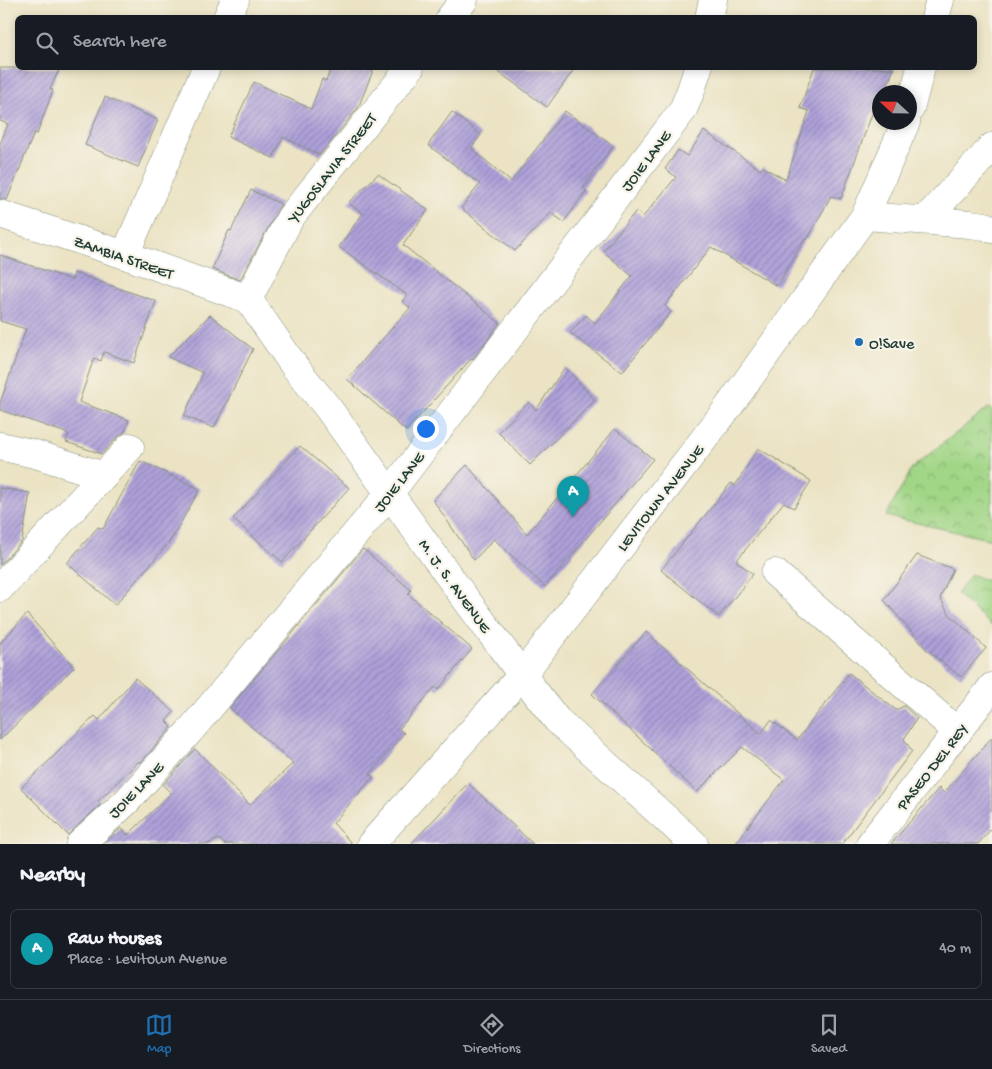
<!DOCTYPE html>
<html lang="en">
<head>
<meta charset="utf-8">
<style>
	:root { --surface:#171b24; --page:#20242c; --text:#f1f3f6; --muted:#9ea1a6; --line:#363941; --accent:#1f6fb2 }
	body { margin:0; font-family:"Gochi Hand",sans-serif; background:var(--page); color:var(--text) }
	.compass { position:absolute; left:872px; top:85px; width:45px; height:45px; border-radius:50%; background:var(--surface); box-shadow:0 2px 8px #0003; rotate:292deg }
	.you { position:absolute; left:425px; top:428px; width:18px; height:18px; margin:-12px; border:4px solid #fff; border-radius:50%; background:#1a73e8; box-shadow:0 0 0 8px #1a73e833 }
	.badge { display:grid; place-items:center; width:32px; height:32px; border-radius:50%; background:var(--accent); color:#fff; font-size:16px; font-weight:700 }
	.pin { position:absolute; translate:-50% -41px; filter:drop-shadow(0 1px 2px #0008) }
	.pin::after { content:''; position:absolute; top:26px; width:18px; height:15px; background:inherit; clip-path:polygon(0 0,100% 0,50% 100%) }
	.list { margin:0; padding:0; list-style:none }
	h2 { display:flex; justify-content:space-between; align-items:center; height:65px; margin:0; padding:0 20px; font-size:21px }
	h2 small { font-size:16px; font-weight:400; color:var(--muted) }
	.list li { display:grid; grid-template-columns:32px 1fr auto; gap:15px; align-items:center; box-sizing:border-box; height:80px; margin:0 10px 10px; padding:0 10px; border:1px solid var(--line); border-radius:8px }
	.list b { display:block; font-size:19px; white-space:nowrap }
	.list p { margin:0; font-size:16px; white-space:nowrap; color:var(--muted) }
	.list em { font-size:16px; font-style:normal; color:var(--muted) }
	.icon { flex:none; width:28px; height:28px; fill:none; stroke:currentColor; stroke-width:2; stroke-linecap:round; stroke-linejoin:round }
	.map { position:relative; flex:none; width:992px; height:844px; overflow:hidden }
	.search { position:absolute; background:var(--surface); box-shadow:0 2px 8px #0003; left:15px; right:15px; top:15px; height:55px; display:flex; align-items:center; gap:12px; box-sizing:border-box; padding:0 18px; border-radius:8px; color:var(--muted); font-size:19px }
	.sheet { height:155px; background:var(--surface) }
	nav { display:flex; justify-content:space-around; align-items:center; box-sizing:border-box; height:70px; border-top:1px solid var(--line); background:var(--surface); font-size:14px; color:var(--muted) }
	nav a { display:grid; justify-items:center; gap:2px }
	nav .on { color:var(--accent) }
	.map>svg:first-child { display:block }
</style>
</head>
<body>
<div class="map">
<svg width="992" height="844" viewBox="0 0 992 844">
	<defs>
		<pattern id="park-crowns" width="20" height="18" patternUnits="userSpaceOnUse" patternTransform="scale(1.25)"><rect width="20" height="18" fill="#a1d686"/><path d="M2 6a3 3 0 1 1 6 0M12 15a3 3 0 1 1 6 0" fill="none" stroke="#83af6e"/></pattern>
		<pattern id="building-hatch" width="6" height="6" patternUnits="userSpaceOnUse" patternTransform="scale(1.25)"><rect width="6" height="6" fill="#afa1da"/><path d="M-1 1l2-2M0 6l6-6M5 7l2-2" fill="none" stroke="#8e84b2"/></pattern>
	</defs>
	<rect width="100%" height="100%" fill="#f7f3e8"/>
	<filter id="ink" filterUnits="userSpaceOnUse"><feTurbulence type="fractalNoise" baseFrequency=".02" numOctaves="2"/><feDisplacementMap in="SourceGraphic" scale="10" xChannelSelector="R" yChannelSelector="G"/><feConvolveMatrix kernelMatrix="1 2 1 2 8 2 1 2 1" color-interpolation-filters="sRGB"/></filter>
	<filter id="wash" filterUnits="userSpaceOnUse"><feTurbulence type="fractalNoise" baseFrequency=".0096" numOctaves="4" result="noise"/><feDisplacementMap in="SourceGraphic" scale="20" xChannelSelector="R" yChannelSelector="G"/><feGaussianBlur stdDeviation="1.12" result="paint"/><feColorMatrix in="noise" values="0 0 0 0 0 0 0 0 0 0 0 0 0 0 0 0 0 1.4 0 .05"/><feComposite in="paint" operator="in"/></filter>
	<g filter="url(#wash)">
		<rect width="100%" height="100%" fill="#ebe3c3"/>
		<g fill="url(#park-crowns)" stroke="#608a5d">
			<polygon points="988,408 992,411 992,540 886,516 913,467"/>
			<polygon points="971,574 992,583 992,626 957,594"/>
		</g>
		<g id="blocks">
			<g fill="url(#building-hatch)">
				<polygon points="0,68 60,68 50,89 53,90 37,134 34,133 7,200 0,199 0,144 8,124 0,121"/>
				<polygon points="331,68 374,68 358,108 320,155 283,137 273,158 228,137 254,82 311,109 322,79 326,81"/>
				<polygon points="493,68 575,68 547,107"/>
				<polygon points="814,68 894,68 885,92 880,92 841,199 831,196 807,240 805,239 777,286 711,247 665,306 671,312 622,372 570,333 586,315 595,323 632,276 603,251 636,211 643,217 676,177 665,169 678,150 687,156 704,131 761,170 763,167 786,180 809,111 800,108"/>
				<polygon points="105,97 158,120 138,167 85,145"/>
				<polygon points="565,111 613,146 583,188 586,191 564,222 551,213 515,251 461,208 480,184 428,145 452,112 481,135 471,148 511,182"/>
				<polygon points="378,174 428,210 403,245 500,323 472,360 471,359 406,431 347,379 410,308 402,301 407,295 339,247 363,213 348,203"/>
				<polygon points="251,190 281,204 240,280 212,269 229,230 231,231"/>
				<polygon points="0,255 72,280 74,273 156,301 134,363 104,352 101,361 94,358 79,402 129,420 124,433 119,436 102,454 66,442 69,434 0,410 0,403 26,329 0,321"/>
				<polygon points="210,315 253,349 214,428 184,416 203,373 168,357"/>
				<polygon points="565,367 595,400 530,465 498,432 529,402 536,410"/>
				<polygon points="615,429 653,459 545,587 494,539 474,560 433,500 467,465 527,534"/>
				<polygon points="300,446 349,488 282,562 233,519"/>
				<polygon points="758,448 811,481 794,508 784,502 736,561 753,574 719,617 661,570 731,483 735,486"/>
				<polygon points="140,461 200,489 169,543 115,605 67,563 98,527 103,529"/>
				<polygon points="0,488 30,493 22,541 0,565"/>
				<polygon points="363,549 411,590 408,594 472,649 438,690 435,687 399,729 404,733 370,774 373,777 333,823 352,844 224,844 219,839 208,844 103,844 121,828 128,835 171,793 163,785 195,749 250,805 293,763 230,708"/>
				<polygon points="917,555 953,569 940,598 949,614 986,648 961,677 927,650 884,600"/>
				<polygon points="27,614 74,667 0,740 0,643"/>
				<polygon points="646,632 761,734 771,720 797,740 849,673 896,710 904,706 917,718 904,739 912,751 842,844 735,844 784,780 742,747 697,792 592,694"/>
				<polygon points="135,678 174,712 166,721 172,727 140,763 139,761 98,801 101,804 68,835 21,788 95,716 99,720"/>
				<polygon points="992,737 992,828 978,844 891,844 939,788 944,793"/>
				<polygon points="468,783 533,844 411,844"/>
			</g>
		</g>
	</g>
	<g filter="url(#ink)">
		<use href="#blocks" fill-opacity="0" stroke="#85907c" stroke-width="1"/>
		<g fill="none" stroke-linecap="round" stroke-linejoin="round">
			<defs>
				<g id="minor">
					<polyline points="227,18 235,0"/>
					<polyline points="450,18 464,0"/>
					<polyline points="709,18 713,0"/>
					<polyline points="935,18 940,0"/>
					<polyline points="910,109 921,68"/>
					<polyline points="0,214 125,255 248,299"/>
					<polyline points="865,216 970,224 985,226 992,229"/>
					<polyline points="925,220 992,147"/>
					<polyline points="125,255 206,68"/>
					<polyline points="248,299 295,367 328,408 456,586 522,675 557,720 694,844"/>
					<polyline points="248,299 290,218 410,68"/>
					<polyline points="0,446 35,454 104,476"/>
					<polyline points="775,573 958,732"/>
					<polyline points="0,588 130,447"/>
					<polyline points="80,844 126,802 189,732 389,494 683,110 691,90 698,68"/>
					<polyline points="371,844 522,675 727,409 865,216 906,122"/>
					<polyline points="870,844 992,687"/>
				</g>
			</defs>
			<use href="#minor" stroke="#85907c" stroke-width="29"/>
			<use href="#minor" stroke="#fff" stroke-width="28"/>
		</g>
	</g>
	<circle fill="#1f6fb2" stroke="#f7f3e8" stroke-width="2" cx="859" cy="342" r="5"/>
	<g text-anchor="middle" stroke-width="4.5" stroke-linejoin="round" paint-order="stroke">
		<g font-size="16" fill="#1f3d34" stroke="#f7f3e8">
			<text transform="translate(645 160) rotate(-53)" y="6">JOIE LANE</text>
			<text transform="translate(331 167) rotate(-52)" y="6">YUGOSLAVIA STREET</text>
			<text transform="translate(124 256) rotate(19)" y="6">ZAMBIA STREET</text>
			<text transform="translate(398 481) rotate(-52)" y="6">JOIE LANE</text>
			<text transform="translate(659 497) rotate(-52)" y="6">LEVITOWN AVENUE</text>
			<text transform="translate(456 585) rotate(54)" y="6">M. J. S. AVENUE</text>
			<text transform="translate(931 766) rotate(-52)" y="6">PASEO DEL REY</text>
			<text transform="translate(135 789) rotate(-46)" y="6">JOIE LANE</text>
		</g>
		<g font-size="16" fill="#1f3d34" stroke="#f7f3e8" text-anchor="start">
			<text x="869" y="348">O!Save</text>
		</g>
	</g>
</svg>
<svg class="compass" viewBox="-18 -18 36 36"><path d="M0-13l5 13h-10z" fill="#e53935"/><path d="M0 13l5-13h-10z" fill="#9ea1a6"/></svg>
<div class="you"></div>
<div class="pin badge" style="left:573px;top:517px;background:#0f9aa8">A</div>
<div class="search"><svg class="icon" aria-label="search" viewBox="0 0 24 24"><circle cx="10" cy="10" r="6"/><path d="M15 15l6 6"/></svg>Search here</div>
</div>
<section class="sheet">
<h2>Nearby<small></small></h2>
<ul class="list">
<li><span class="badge" style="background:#0f9aa8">A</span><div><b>Raw Houses</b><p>Place · Levitown Avenue</p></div><em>40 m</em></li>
</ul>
</section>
<nav>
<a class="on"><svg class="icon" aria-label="map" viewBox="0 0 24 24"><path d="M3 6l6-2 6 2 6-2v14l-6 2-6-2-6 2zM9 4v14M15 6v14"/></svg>Map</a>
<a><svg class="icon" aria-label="directions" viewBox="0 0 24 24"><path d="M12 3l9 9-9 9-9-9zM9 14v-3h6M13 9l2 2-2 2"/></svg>Directions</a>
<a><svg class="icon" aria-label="saved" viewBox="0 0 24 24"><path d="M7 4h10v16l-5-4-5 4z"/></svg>Saved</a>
</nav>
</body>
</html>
